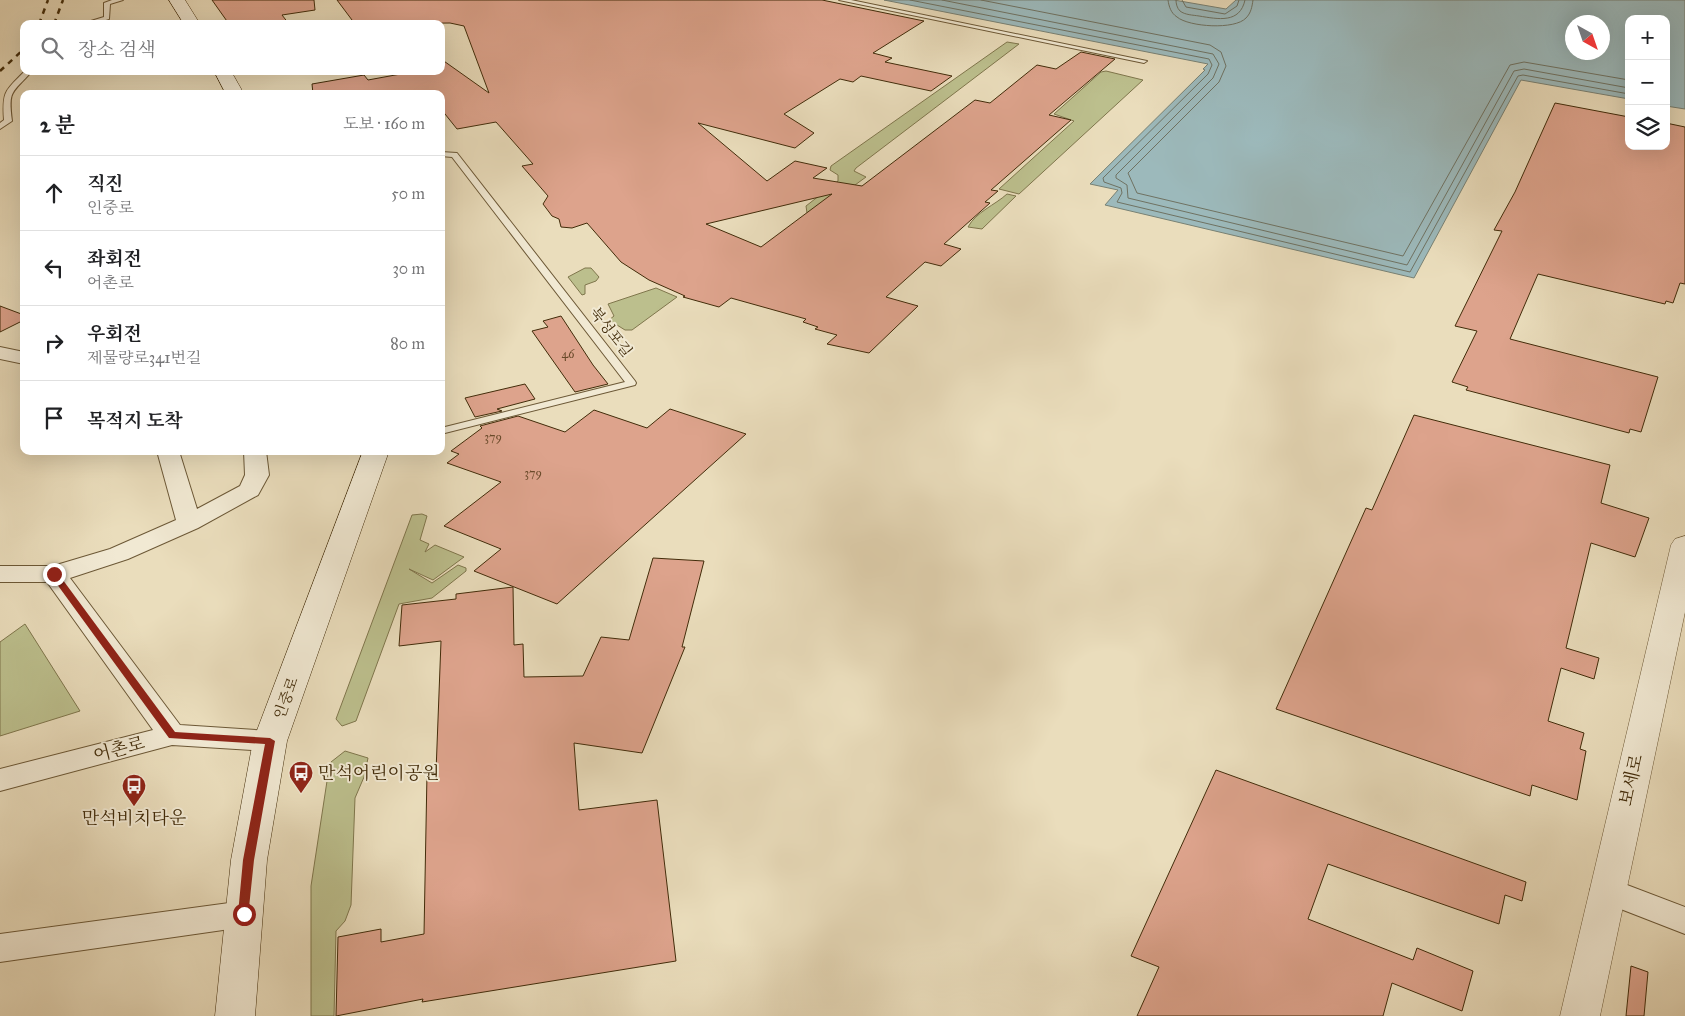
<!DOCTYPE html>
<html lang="ko">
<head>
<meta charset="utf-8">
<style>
	:root { --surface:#fff; --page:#f6f6f6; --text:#202124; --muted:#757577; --line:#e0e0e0 }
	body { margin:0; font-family:"IM FELL Great Primer","Noto Serif KR",serif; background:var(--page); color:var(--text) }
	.controls { position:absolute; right:15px; top:15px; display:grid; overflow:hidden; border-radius:10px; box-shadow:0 5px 20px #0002 }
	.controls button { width:45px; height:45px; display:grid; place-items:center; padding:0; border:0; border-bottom:1px solid var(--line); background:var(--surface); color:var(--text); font:25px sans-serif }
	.compass { position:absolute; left:1565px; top:15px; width:45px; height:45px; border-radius:50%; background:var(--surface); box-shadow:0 5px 20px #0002; rotate:140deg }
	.stop { position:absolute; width:15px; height:15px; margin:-11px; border:4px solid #8f2418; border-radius:50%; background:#fff }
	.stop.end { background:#8f2418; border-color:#fff; box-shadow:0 1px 5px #0008 }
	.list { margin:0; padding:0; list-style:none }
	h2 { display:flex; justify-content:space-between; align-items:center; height:65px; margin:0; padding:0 20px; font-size:21px }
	h2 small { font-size:16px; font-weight:400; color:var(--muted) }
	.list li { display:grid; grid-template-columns:32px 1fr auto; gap:15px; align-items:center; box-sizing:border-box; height:75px; padding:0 20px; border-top:1px solid var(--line) }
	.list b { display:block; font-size:19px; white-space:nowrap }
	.list p { margin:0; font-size:16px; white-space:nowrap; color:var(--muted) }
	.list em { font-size:16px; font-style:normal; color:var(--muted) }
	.icon { flex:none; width:28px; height:28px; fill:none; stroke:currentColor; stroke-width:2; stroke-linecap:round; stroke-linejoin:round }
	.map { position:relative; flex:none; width:1685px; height:1016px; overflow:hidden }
	.search { position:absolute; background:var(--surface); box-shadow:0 5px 20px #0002; left:20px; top:20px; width:425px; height:55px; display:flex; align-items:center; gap:12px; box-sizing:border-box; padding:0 18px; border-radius:10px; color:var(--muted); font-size:19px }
	.panel { position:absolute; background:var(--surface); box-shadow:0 5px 20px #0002; left:20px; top:90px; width:425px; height:365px; border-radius:10px }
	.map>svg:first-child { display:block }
</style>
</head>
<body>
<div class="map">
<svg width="1685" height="1016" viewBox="0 0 1685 1016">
	<rect width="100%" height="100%" fill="#eaddbc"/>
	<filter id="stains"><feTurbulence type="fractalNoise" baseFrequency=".004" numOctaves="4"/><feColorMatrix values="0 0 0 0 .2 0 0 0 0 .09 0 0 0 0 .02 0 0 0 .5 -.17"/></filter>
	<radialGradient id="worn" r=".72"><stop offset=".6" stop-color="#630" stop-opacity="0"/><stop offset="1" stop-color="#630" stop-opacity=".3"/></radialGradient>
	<g fill="#bcbf8d" stroke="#7f764c">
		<polygon points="1007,42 1019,44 856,168 854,171 866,177 822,209 807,213 806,206 838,181 838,175 830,170 831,166"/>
		<polygon points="1106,71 1143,80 1019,194 999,189 1074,121 1054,114 1101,72"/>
		<path d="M1007,194L1016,196L982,229L968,227C976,212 995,205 1007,194Z"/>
		<polygon points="585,268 591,268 599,277 596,281 585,285 585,294 582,295 568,277"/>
		<polygon points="656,288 677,297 632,330 625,330 609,320 614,316 608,304"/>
		<polygon points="422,514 427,516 420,540 429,544 425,552 435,545 464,557 433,580 409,569 432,583 458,565 466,568 466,571 432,598 399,604 356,721 342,726 336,719 412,515"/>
		<polygon points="25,624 80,711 0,736 0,642"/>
		<polygon points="345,751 368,758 364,777 355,798 351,905 345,921 336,931 334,1016 311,1016 311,886 329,768 331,762"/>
	</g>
	<path fill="#9cb9bb" stroke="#788174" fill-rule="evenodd" d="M884,0H1174L1226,9L1236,0H1685V109L1666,106V19H1629V99L1521,80L1414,278L1105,205L1118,190L1090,184L1205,70L1203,69L1208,64ZM1572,22H1602V52H1572Z"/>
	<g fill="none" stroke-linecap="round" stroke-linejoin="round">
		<g stroke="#6f7262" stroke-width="1">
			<polyline points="910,0 1209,59 1212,65 1208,74 1103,178 1104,182 1121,188 1122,193 1117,202 1410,272 1518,76 1523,75 1629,94"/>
			<polyline points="942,0 1213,54 1219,64 1213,78 1116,175 1116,178 1127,185 1128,198 1407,265 1514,71 1524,69 1629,88"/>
			<polyline points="981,0 1210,45 1221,52 1226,66 1219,82 1128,173 1137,193 1403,256 1510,65 1524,62 1629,80"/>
			<path d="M1168,0C1169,7 1171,13 1177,17C1189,27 1235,30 1246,18C1251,13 1252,7 1253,0"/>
			<path d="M1176,0C1176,4 1177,8 1180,11C1185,15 1193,15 1199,16C1218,19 1240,24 1245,0"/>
			<polyline points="1182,0 1186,7 1225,14 1237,6 1239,0"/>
		</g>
	</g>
	<g fill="#dda38c" stroke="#422c0a" fill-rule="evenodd">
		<polygon points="212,0 314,0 315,10 282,15 289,24 229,24"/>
		<path d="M337,0H822L924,21L873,53L892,58L885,62L952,76L931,91L861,76L853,82L840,79L784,114L814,133L795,148L698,123L767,181L795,161L827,168L813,178L862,186L975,100L990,103L1037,65L1056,69L1081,52L1115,59L1049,115L1071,120L991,190L998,191L985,202L990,203L944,244L961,249L941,266L925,262L886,297L918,306L869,353L827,344L837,335L815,329L818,327L803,322L806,319L731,298L719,307L683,297L685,296L649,280L621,262L587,223L572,228L561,227L559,219L552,216L543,204L548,196L522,166L533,164L496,122L457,129L441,109V94H313L312,84L364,75L368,80L417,71H441V59L489,93L464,26L450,23L355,24ZM832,194L761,247L706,224Z"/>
		<polygon points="1555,103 1629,117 1629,146 1666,146 1666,123 1685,127 1685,284 1680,283 1673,303 1666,301 1665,304 1538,274 1510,339 1658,377 1641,432 1630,429 1629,433 1466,390 1468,387 1452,382 1477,331 1455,326 1502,231 1494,230 1515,192"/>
		<polygon points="0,306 24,315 24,320 0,332"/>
		<polygon points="561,316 593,365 608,384 575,392 532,331 548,327 543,321"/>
		<polygon points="525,384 535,399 497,409 502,411 475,417 465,398"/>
		<polygon points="670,409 746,434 557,604 474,571 501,549 444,526 501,482 447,463 459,454 451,451 482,428 480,426 518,416 565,432 594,410 647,428"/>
		<polygon points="1414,415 1610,465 1601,503 1649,518 1635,557 1591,543 1566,648 1599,658 1594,679 1561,668 1548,721 1584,733 1580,749 1586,751 1577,800 1532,785 1530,796 1276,709 1366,508 1372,510"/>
		<polygon points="653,558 704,561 682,647 685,647 642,753 574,743 579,810 657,800 676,961 422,1002 423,999 336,1016 338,937 381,929 381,942 424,934 427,773 436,772 441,641 399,646 402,605 456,599 456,594 513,587 514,645 523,644 524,677 583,676 601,637 629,640"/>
		<polygon points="1216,770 1526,882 1522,901 1505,895 1499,924 1328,864 1308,919 1413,960 1417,948 1473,971 1462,1011 1392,983 1383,1016 1137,1016 1159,967 1131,956"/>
		<polygon points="1631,966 1648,972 1644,1016 1626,1016"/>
	</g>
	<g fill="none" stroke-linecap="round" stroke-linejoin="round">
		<defs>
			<g id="service">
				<polygon points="112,0 123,0 110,4 109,19 93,24 81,24 104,17 104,3"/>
				<polygon points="839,0 851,0 1147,61 1144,63"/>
				<path d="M25,71H32C12,94 8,89 12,121L0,129V123L4,120C2,91 5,91 25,71Z"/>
				<polygon points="441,152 457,153 635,381 636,383 635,385 441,434 441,428 625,382 452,157 441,156"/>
			</g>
			<g id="minor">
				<polygon points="0,347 24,352 24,364 0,359"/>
				<polygon points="157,451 179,451 197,509 240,486 245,475 244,451 266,451 269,475 258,495 198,528 128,559 70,578 180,725 270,731 280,734 284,741 280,748 270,751 172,745 0,791 0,769 153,730 47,582 0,582 0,566 53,566 110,549 176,520"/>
				<polygon points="1606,877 1685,907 1685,934 1595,899 1590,890 1595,881"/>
				<polygon points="244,901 255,905 260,914 255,923 244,927 0,962 0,934"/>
			</g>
			<polygon id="tertiary" points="1685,536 1685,612 1600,1016 1560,1016 1671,545 1675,539"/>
			<g id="secondary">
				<polygon points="169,0 185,0 200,24 184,24"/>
				<polygon points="214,71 231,71 244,94 226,94"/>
				<polygon points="363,451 389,451 287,741 267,860 255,1016 215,1016 231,860 253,741"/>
			</g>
		</defs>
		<use href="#service" stroke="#6c5836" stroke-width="2"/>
		<use href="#minor" stroke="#6c5836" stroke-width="2"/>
		<use href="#tertiary" stroke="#6c5836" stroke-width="1"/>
		<use href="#secondary" stroke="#422c0a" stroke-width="1"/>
		<use href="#service" fill="#f1e9d3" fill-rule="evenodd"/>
		<use href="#minor" fill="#f1e9d3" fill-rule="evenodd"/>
		<use href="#tertiary" fill="#f1e9d3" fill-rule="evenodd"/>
		<use href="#secondary" fill="#f1e9d3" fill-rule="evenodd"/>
		<g stroke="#422c0a" stroke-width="2.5" stroke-dasharray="5.5 5.5" stroke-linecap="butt">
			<polyline points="39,24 48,0"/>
			<polyline points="54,24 63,0"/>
			<polyline points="0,71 24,49"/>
		</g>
	</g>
	<polygon fill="#8f2418" points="54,571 57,572 175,732 270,738 275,741 254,860 248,917 244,919 238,914 243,860 265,744 169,738 51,576 50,574"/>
	<defs>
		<symbol id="bus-pin" viewBox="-11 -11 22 30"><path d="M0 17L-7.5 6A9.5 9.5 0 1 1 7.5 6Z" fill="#8f2418" stroke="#f1e9d3"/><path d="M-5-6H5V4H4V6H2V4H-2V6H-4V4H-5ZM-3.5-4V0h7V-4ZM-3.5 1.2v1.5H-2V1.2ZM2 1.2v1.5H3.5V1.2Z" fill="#fff"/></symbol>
	</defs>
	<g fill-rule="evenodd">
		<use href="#bus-pin" x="287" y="759" width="28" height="38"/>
		<use href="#bus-pin" x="120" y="772" width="28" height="38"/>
	</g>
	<g text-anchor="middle" stroke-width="4" stroke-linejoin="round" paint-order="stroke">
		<g font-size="12" fill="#694a2a">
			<text x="568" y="358">46</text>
			<text x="493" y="441">379</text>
			<text x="533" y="477">379</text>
		</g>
		<g font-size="15" fill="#422c0a" stroke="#f1e9d3">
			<text transform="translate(611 332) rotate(52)" y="5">북성포길</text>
			<text transform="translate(286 698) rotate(-70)" y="5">인중로</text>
		</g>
		<g font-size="18" fill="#422c0a" stroke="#f1e9d3">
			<text transform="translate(119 749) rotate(-15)" y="6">어촌로</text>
			<text transform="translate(1631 780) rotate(-77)" y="6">보세로</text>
		</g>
		<g font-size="18" fill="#422c0a" stroke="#f1e9d3" text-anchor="start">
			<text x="318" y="779">만석어린이공원</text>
			<text x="134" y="824" text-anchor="middle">만석비치타운</text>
		</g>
	</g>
	<rect width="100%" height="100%" filter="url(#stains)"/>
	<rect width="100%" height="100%" fill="url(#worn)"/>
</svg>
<div class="controls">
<button>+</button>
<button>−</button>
<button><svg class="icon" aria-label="layers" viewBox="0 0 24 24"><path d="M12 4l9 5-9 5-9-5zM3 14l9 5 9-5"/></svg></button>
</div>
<svg class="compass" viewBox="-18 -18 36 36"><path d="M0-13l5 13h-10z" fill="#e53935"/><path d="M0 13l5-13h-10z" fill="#757577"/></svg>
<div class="stop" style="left:244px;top:914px"></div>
<div class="stop end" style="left:54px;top:574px"></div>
<div class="search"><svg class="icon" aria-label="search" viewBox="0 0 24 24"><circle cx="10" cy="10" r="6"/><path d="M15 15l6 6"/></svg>장소 검색</div>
<section class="panel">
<h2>2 분<small>도보 · 160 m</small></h2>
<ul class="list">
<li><svg class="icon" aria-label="ahead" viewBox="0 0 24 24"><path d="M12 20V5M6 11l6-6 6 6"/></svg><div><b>직진</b><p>인중로</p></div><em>50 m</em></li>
<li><svg class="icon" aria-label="left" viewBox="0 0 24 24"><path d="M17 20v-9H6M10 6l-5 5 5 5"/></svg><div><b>좌회전</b><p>어촌로</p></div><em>30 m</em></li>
<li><svg class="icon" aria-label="right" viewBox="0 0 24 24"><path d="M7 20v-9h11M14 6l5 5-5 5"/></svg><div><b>우회전</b><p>제물량로341번길</p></div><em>80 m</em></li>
<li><svg class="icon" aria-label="arrive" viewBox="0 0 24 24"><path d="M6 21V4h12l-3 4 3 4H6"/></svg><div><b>목적지 도착</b></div></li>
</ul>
</section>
</div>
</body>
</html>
